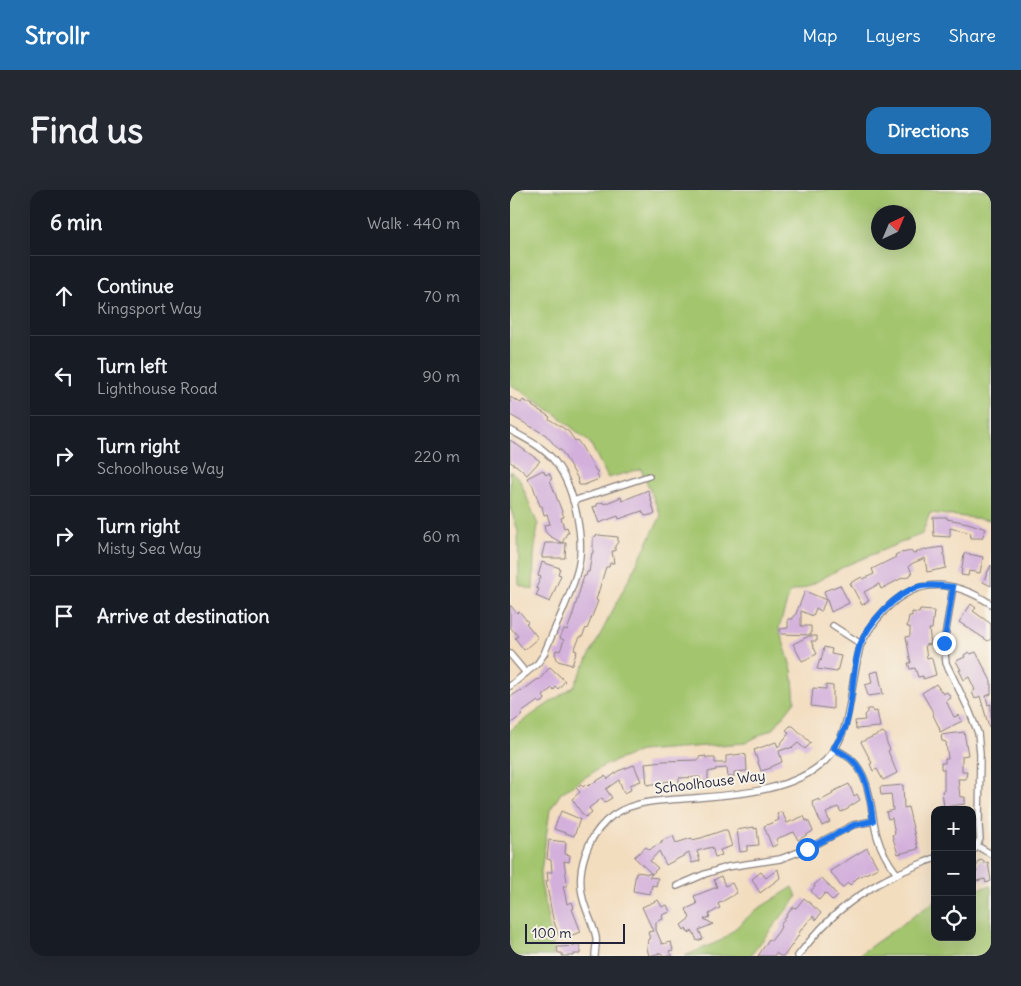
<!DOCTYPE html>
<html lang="en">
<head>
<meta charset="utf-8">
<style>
	:root { --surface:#171b24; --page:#242831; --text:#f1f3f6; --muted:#9ea1a6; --line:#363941; --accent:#1f6fb2 }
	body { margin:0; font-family:Delius,sans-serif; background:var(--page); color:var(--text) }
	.controls { position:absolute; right:15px; bottom:15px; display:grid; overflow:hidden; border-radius:10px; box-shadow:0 5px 20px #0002 }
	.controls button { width:45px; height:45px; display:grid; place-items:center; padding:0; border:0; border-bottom:1px solid var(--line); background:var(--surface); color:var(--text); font:25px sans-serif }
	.compass { position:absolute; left:361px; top:15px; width:45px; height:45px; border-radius:50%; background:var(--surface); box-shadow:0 5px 20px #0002; rotate:44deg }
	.scale { position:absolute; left:15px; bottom:12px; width:100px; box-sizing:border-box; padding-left:5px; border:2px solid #22223b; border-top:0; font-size:14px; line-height:18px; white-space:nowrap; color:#22223b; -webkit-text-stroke:4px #f7f3e8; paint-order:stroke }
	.stop { position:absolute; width:15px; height:15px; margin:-11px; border:4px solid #1a73e8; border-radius:50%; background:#fff }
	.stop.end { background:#1a73e8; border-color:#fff; box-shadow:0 1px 5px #0008 }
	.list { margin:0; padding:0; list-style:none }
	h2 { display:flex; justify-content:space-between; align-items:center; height:65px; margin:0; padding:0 20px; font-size:21px }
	h2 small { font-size:16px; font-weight:400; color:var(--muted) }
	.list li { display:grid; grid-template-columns:32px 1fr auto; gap:15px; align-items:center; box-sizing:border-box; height:80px; padding:0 20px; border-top:1px solid var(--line) }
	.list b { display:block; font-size:19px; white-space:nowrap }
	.list p { margin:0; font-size:16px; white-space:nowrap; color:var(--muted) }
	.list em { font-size:16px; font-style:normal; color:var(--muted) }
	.icon { flex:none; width:28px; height:28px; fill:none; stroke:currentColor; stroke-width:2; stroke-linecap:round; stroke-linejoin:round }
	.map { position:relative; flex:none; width:481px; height:766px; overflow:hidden; border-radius:15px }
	header { display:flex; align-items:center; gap:30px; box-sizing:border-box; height:70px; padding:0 25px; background:var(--accent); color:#fff }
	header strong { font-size:24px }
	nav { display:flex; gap:28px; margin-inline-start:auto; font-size:18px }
	.intro { display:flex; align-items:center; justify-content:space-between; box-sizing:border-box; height:120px; padding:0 30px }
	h1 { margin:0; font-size:35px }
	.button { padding:12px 22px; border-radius:15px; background:var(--accent); color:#fff; font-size:18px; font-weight:700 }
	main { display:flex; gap:30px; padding:0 30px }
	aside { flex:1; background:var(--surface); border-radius:15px; box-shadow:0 5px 20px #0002 }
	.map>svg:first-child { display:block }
</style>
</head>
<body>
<header>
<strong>Strollr</strong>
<nav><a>Map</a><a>Layers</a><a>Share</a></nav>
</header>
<div class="intro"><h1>Find us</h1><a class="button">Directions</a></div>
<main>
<aside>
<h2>6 min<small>Walk · 440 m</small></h2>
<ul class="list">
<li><svg class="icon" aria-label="ahead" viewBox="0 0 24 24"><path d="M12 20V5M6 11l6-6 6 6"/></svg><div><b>Continue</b><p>Kingsport Way</p></div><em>70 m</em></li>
<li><svg class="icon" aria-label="left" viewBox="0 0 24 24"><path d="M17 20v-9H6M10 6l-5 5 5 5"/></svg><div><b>Turn left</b><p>Lighthouse Road</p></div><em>90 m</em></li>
<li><svg class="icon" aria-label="right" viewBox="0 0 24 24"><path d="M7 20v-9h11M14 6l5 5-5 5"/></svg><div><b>Turn right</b><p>Schoolhouse Way</p></div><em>220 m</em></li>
<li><svg class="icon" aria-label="right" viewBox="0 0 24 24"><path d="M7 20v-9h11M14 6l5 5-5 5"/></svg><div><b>Turn right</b><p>Misty Sea Way</p></div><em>60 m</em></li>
<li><svg class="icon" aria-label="arrive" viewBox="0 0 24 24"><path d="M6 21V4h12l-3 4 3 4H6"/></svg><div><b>Arrive at destination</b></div></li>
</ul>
</aside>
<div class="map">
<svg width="481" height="766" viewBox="0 0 481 766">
	<rect width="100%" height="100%" fill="#f7f3e8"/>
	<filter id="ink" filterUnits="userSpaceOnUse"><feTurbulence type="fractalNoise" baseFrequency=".02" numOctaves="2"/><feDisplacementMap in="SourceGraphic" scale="10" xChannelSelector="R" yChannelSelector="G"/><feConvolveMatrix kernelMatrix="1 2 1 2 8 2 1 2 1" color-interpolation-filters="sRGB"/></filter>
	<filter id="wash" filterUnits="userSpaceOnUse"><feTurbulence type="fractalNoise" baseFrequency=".0096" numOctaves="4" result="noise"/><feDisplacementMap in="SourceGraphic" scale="20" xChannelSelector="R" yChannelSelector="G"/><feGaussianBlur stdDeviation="1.12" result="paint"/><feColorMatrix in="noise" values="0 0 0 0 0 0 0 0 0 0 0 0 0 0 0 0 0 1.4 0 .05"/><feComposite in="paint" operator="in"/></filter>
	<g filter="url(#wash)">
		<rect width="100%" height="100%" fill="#f3ddbf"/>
		<g fill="#a3c56d" stroke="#627454" fill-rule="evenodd">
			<path d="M0,0H481V330L420,323L412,344L337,375L295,398L280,402L269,438L282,480L285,511L264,538L235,553L130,561L93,576L51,603L40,620L30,688L43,757V766H0V540L64,496L151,326L131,279L98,288L80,253L46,224L0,194ZM368,22H398V52H368Z"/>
			<polygon points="0,281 9,288 28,335 24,365 23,400 9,395 8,341 0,317"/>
			<polygon points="481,696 481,766 350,766 354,761 425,711 425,747 462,747 462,700"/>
			<polygon points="283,697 287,707 240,766 175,766 212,750 246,720"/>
		</g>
		<g id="blocks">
			<g fill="#d3b0dc">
				<polygon points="0,207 11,213 13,210 23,215 22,216 40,227 39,229 58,241 65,251 67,250 70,254 86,281 88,282 87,285 89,289 74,295 69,295 67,289 68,289 51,260 49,260 36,245 0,225"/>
				<polygon points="0,250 30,271 17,285 7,276 0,272"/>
				<polygon points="33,280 36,285 39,283 42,289 40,290 54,327 51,328 54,338 57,337 59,343 57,343 52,353 56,353 55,368 32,368 32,365 35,353 52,353 38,345 35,341 34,335 40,334 37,324 34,325 32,316 30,316 23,296 17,288"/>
				<polygon points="138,300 145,324 135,326 132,321 109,329 108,326 89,333 83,317 87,316 87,314 93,312 94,314 111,307 112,311"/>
				<polygon points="423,327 437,327 437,329 458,333 476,339 472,348 460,348 461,343 440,338 440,347 424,346"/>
				<polygon points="88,345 108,347 108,352 105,356 105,361 102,361 104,373 100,373 99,377 96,377 95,380 86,410 88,411 77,439 76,438 72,447 70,447 64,460 67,461 62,475 48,471 45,464 46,460 50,461 54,450 50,448 54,439 57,440 62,427 74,386 76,386 77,382 79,382 82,363 83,363 83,347"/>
				<polygon points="433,357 436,378 417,382 415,368 403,373 399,376 402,384 395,388 394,387 371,399 369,394 354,402 359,411 352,415 340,393 352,387 353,389 364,384 362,379 386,367 385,365 392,362 392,363 401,361 403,364 412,360"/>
				<polygon points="454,363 473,367 470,383 459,381 458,386 451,385"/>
				<polygon points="32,372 50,378 48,384 51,385 40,412 26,406 29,399 26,398 31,387 28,386"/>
				<polygon points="481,375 481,396 473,392"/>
				<polygon points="330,395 339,413 321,422 314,401"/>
				<polygon points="295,401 316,410 311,421 306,418 303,426 291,421 291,436 301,436 301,445 271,444 270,439 278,438 278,429 283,429 283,426 285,426"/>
				<polygon points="461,414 466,418 463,421 481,434 481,449 478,451 449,432"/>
				<polygon points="0,415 7,423 9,421 18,432 16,433 28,448 14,460 5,448 8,446 0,437"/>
				<polygon points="410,420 424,421 422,439 419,439 421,454 415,455 417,468 421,467 422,469 426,485 413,489 413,486 408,487 405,478 400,479 398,473 401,473 396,447 400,446 400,437 397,437 399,426 402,426 402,422 409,423"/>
				<polygon points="299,446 307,446 307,451 301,451 307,464 292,471 283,454"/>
				<polygon points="314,457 322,459 321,464 331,466 327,482 307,479 310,469 311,471"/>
				<polygon points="459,462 461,464 466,462 481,491 481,504 476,506 478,515 481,514 481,537 479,537 470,506 465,509 462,502 465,500 459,487 454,490 449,480 451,480 446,471 455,467 454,465"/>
				<polygon points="40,477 55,491 48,499 46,497 44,500 42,498 33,506 35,509 33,512 29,513 28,511 11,523 12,525 0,534 0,507 11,500 12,501 28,489 29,490"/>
				<polygon points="368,481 373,504 358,506 355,495 362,493 360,483"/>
				<polygon points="426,494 433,504 437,502 441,508 436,511 444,527 449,525 452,531 430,542 429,537 423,525 424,524 412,503"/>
				<polygon points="316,495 323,496 323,519 301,516 303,498 316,499"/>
				<polygon points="357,519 362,519 363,522 367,521 370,537 346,539 345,531 355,530 354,525 357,522"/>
				<polygon points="280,536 283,536 301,553 295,559 288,553 282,558 281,557 279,559 278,558 269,561 272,572 261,577 261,578 251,581 244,560 266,552 268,557 279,543 276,540"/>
				<polygon points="373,542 376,545 376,551 380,560 378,561 387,583 373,590 367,579 363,581 360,574 362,573 351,552"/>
				<polygon points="454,542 458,565 452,566 452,581 457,581 456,589 448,589 450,607 455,607 455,614 434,617 432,601 434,601 434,579 431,579 431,573 435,573 435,569 438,569 436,552 432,551 431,545"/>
				<polygon points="232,564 236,565 237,581 224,582 224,587 218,587 217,578 205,579 206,580 198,582 198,591 190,592 190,587 169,588 169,593 162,594 161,591 137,595 135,573 153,571 189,570 189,567 196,566 196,568 205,568 205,573 216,573 216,566"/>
				<polygon points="124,575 131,591 120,595 121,600 114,603 109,590 96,599 102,608 95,612 92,608 79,618 82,622 77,626 75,627 72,624 62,609 70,602 66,598 71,594 73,597 76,594 78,596 95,586 98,589 108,581"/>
				<polygon points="339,594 344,606 347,604 350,610 339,617 338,619 331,622 328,617 316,623 320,632 312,636 302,612 309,609 310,611 323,604 322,602"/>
				<polygon points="393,595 394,618 398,617 408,659 388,664 382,645 385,644 382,628 378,629 376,622 383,620 381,604 371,605 370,597"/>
				<polygon points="51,621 70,629 64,646 44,639"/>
				<polygon points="270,622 273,624 277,633 294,626 296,631 298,630 303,641 288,650 284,642 266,649 268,654 262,657 254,636 269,630 267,624"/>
				<polygon points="244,637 244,639 247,638 249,655 237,656 237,661 230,662 227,640"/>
				<polygon points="214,640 217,640 222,656 210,660 212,665 205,667 202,657 187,661 190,671 182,673 179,663 156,675 149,661 140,671 148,678 142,684 124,667 136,657 140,660 143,657 152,653 151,651 163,646 166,653 182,648 182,650 191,648"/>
				<polygon points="39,650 56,652 55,664 60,665 59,672 54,671 57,692 57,696 53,696 57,714 62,712 64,718 62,719 71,742 50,749 43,729 36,691 38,691 37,682 42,682 41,670 37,669"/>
				<polygon points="357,658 368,678 347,688 340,695 338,693 332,698 320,681"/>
				<polygon points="473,670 474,673 478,672 481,691 476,693 475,689 462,692 462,683 467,682 466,677 468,674 468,671"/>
				<polygon points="268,679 270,688 250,703 242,689 251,682 256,688"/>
				<polygon points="126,682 142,684 139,687 148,688 146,696 142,695 140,704 123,701"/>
				<polygon points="211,686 215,696 222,693 227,703 208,714 210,718 199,724 200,727 194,729 203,734 189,740 193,749 187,751 183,741 178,743 176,738 174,740 171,735 180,728 176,719 187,714 184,706 207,697 204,690"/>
				<polygon points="312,688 328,706 323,711 315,703 309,710 302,702 301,700 305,697 304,695"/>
				<polygon points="294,708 311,723 306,730 303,726 290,741 289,745 274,766 270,766 266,763 264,766 248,766 259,749 261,751 268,742 271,737 270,736 279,722 283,717 286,718"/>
				<polygon points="148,710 152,717 157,715 160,722 152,725 153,729 146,732 146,740 152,754 161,752 163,760 159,761 163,766 154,766 151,763 139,766 137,758 138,749 140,749 138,742 143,741 132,717"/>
				<polygon points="70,756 70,764 64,764 64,766 52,766 52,763 48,763 47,757"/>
			</g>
		</g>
	</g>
	<g filter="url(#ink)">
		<use href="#blocks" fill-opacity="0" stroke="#8a807d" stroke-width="1"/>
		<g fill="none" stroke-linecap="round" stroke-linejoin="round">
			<defs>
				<g id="street">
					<path d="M0,240C16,249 34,257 46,273C65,299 76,352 67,382C59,410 45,437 34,464L28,473L0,496"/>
					<polyline points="63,311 139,286"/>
					<polyline points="443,397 434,453 436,473 459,520 468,543 470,564 469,636 470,649 465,659 462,659"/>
					<polyline points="323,436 351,454"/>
					<polyline points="0,464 16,483"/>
					<path d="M324,558C330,562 336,565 341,569C362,588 360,621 367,646C371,661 378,672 387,684"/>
					<polyline points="467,656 481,664"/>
					<polyline points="167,696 195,684 217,677 270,669 297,659 343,635 363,631"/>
					<path d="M85,766C85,760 87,753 86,747C83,732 74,719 72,704C67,679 77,649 96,631C116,612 144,611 171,609C216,605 280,604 315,571C341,546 339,505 347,472C348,466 349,459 351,454C357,441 366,430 375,420C408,386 444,390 481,414"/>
					<path d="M288,766C306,742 329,718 355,702C376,687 401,678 425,668"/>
				</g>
			</defs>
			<use href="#street" stroke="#8a807d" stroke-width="8"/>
			<use href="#street" stroke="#fff" stroke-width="5.5"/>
		</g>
	</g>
	<g fill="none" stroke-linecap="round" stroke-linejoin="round" filter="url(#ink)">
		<path stroke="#1a73e8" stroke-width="6" d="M297,659L344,635L363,631C360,610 358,584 341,569C336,565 330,562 324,558C328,552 332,545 335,538C344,512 341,481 350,455C358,433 386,403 408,397C419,394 432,396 443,397L434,453"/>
	</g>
	<g text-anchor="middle" stroke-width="4" stroke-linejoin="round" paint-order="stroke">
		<g font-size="14" fill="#22223b" stroke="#f7f3e8">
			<text transform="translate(200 592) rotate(-7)" y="5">Schoolhouse Way</text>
		</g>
	</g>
</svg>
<div class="controls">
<button>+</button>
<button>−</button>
<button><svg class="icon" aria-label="locate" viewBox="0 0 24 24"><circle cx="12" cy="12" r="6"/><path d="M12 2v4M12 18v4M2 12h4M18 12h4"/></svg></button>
</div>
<svg class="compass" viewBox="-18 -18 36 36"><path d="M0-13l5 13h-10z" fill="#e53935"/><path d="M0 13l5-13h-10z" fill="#9ea1a6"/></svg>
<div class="scale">100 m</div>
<div class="stop" style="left:297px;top:659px"></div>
<div class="stop end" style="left:434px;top:453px"></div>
</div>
</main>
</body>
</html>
